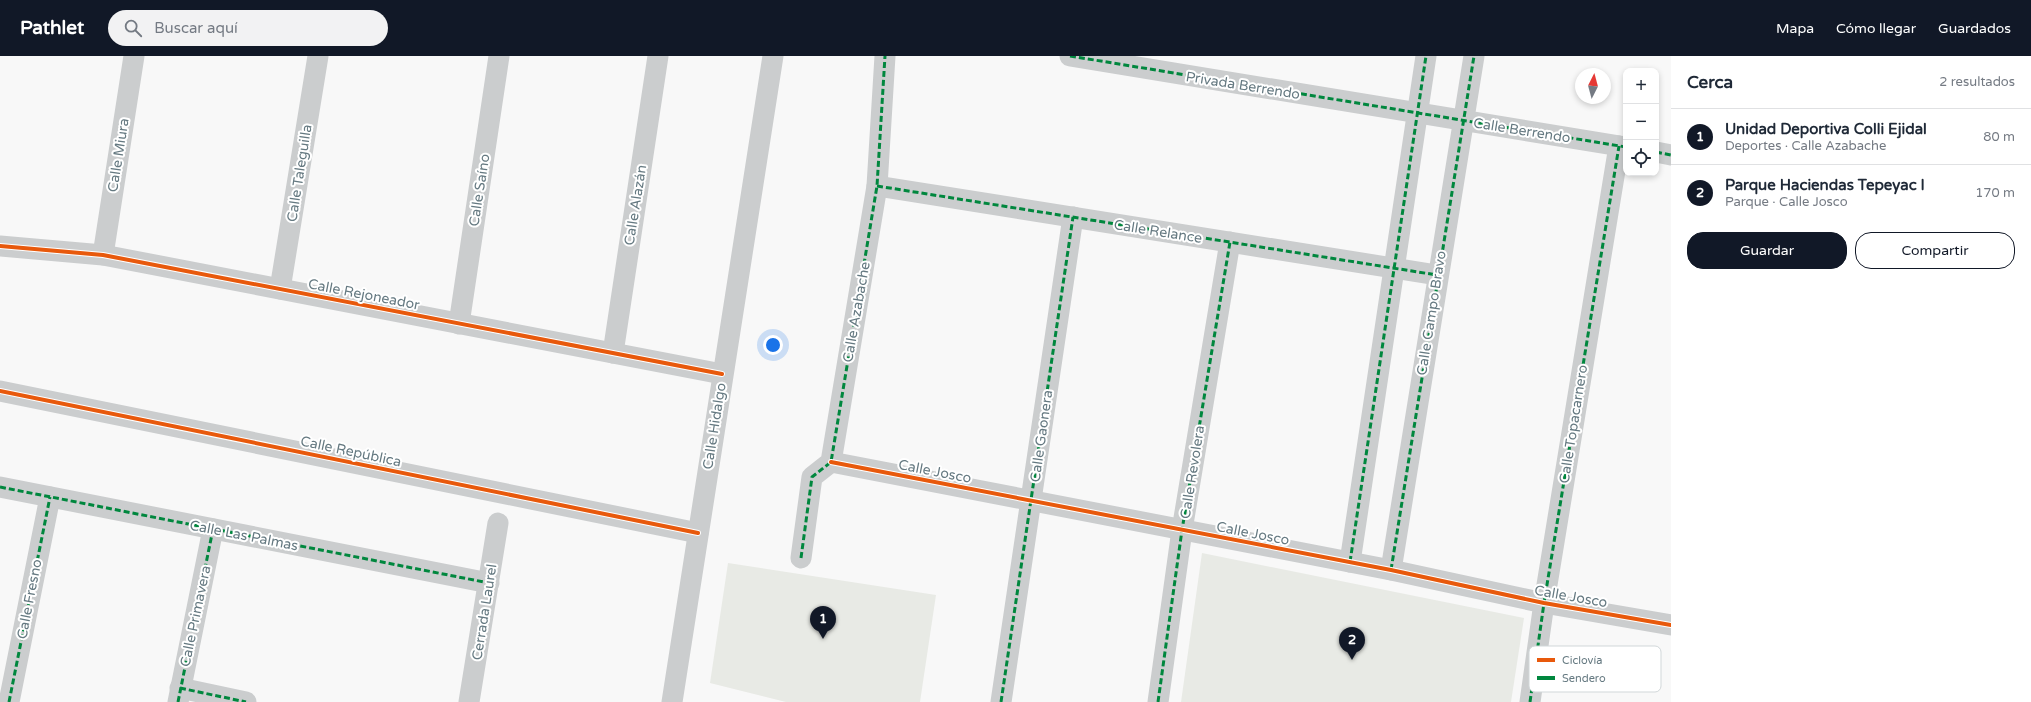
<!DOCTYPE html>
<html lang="es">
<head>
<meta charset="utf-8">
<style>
	:root { --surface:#fff; --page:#f2f2f3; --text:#1f2937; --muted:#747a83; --line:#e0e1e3; --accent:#111827 }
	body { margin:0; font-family:"Varela Round",sans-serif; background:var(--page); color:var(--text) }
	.controls { position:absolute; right:12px; top:12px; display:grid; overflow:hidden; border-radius:8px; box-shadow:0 2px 6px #0003 }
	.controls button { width:36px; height:36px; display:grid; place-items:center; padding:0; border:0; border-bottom:1px solid var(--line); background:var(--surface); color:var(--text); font:20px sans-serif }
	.compass { position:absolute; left:1575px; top:12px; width:36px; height:36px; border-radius:50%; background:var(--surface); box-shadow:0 2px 6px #0003; rotate:6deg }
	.you { position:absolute; left:773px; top:289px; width:14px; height:14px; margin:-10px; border:3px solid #fff; border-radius:50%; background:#1a73e8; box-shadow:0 0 0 6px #1a73e833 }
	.badge { display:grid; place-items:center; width:26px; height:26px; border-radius:50%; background:var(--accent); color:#fff; font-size:13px; font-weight:700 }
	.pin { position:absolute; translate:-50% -33px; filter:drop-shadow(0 1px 2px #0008) }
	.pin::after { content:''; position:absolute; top:21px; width:14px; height:12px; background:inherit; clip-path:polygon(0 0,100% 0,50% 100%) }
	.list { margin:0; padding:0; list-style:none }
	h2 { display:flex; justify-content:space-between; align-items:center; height:52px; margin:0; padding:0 16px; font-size:17px }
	h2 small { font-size:13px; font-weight:400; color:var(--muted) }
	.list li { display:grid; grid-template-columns:26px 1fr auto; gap:12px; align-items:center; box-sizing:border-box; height:56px; padding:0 16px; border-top:1px solid var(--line) }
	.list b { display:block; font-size:15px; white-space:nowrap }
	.list p { margin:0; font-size:13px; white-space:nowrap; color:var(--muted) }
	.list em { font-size:13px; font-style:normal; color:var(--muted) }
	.actions { display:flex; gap:8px; padding:12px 16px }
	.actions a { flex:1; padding:9px 0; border:1px solid var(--accent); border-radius:16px; text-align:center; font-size:14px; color:var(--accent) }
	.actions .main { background:var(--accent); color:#fff }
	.icon { flex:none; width:22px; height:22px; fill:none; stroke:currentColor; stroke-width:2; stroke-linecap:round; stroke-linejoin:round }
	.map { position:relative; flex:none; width:1671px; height:646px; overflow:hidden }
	header { display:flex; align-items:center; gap:24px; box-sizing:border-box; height:56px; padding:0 20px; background:var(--accent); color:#fff }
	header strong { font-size:19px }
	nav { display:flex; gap:22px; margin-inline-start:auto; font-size:14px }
	.search { width:280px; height:36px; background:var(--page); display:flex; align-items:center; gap:10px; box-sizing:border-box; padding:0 14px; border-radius:22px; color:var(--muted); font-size:15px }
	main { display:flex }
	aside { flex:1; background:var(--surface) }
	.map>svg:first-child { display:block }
</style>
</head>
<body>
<header>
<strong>Pathlet</strong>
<div class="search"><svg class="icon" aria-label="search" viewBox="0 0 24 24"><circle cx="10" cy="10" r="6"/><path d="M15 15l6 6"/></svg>Buscar aquí</div>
<nav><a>Mapa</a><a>Cómo llegar</a><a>Guardados</a></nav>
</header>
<main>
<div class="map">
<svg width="1671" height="646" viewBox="0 0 1671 646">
	<rect width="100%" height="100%" fill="#f8f8f8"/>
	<g fill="#e8eae5">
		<polygon points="1202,497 1524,562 1511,646 1181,646"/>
		<polygon points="728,507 936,539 920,646 786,646 710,627"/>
	</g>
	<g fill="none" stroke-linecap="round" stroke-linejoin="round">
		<g stroke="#cbcdce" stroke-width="21">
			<polyline points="1070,0 1626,91"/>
			<polyline points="1656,96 1671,99"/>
			<polyline points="877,130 1437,219"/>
			<polyline points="0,190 103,199 722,318"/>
			<polyline points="103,199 134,0"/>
			<polyline points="280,233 318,0"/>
			<polyline points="459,268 499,0"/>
			<polyline points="613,297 658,0"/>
			<polyline points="0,335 698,477"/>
			<polyline points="831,406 1391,514 1544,547 1671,569"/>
			<polyline points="0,431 489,527"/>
			<polyline points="801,502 812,421 831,406 877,130 885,0"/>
			<polyline points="1350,506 1426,0"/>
			<polyline points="1391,514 1474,0"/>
			<polyline points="180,632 246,646"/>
			<polyline points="9,646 50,441"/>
			<polyline points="178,646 213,473"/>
			<polyline points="469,646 498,467"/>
			<polyline points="672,646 773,0"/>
			<polyline points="1001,646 1073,161"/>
			<polyline points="1158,646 1182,474 1230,186"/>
			<polyline points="1530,646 1544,547 1619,90"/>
		</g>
		<g stroke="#00873e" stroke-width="3" stroke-dasharray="6 3" stroke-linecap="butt">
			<polyline points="1070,0 1626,91"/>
			<polyline points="1656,96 1671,99"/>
			<polyline points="877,130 1437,219"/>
			<polyline points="0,431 489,527"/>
			<polyline points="801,502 812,421 831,406 877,130 885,0"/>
			<polyline points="1350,506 1426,0"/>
			<polyline points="1391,514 1474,0"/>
			<polyline points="180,632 246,646"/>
			<polyline points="9,646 50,441"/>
			<polyline points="178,646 213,473"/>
			<polyline points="1001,646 1073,161"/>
			<polyline points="1158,646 1182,474 1230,186"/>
			<polyline points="1530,646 1544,547 1619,90"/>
		</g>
		<defs>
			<g id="cycleway">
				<polyline points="0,190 103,199 722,318"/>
				<polyline points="0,335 698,477"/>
				<polyline points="831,406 1391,514 1544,547 1671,569"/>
			</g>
		</defs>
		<use href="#cycleway" stroke="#fff" stroke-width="6"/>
		<use href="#cycleway" stroke="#e8590c" stroke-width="4"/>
	</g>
	<g text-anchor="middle" stroke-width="4" stroke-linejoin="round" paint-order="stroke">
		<g font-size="14" fill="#657981" stroke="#fff">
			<text transform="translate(1243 29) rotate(9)" y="5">Privada Berrendo</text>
			<text transform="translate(1522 74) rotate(9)" y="5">Calle Berrendo</text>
			<text transform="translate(118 99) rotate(-81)" y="5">Calle Miura</text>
			<text transform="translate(299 117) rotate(-81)" y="5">Calle Taleguilla</text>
			<text transform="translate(479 134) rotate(-81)" y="5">Calle Saíno</text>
			<text transform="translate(635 149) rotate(-81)" y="5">Calle Alazán</text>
			<text transform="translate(1158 175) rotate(9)" y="5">Calle Relance</text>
			<text transform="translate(364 238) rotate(11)" y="5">Calle Rejoneador</text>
			<text transform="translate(856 256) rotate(-80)" y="5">Calle Azabache</text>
			<text transform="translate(1431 257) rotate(-81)" y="5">Calle Campo Bravo</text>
			<text transform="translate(1573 368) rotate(-81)" y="5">Calle Topacarnero</text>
			<text transform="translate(714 370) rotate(-81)" y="5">Calle Hidalgo</text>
			<text transform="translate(1041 380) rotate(-82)" y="5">Calle Gaonera</text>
			<text transform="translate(351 395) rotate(12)" y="5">Calle República</text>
			<text transform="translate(935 415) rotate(11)" y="5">Calle Josco</text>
			<text transform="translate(1192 416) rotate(-81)" y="5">Calle Revolera</text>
			<text transform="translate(1253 477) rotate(11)" y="5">Calle Josco</text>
			<text transform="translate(244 479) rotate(11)" y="5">Calle Las Palmas</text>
			<text transform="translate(1571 540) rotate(10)" y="5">Calle Josco</text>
			<text transform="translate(29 543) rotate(-79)" y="5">Calle Fresno</text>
			<text transform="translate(484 556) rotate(-81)" y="5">Cerrada Laurel</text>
			<text transform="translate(195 560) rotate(-78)" y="5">Calle Primavera</text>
		</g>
	</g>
	<rect x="1529" y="590" width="132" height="46" rx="6" fill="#fff" stroke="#d1d7d9" stroke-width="1"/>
	<rect x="1537" y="602" width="18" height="4" fill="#e8590c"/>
	<rect x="1537" y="620" width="18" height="4" fill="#00873e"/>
	<g font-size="11" fill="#657981">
		<text x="1562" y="608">Ciclovía</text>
		<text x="1562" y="626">Sendero</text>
	</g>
</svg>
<div class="controls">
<button>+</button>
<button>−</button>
<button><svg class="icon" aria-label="locate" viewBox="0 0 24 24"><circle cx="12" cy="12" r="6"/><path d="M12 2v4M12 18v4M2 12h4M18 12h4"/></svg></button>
</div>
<svg class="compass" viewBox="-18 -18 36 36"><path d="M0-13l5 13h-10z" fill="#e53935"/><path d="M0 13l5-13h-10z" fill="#747a83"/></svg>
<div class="you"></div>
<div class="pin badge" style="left:823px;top:583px">1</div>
<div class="pin badge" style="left:1352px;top:604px">2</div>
</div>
<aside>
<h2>Cerca<small>2 resultados</small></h2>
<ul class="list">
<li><span class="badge">1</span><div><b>Unidad Deportiva Colli Ejidal</b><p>Deportes · Calle Azabache</p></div><em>80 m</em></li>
<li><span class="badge">2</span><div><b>Parque Haciendas Tepeyac I</b><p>Parque · Calle Josco</p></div><em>170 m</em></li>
</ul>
<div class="actions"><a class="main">Guardar</a><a>Compartir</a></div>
</aside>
</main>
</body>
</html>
